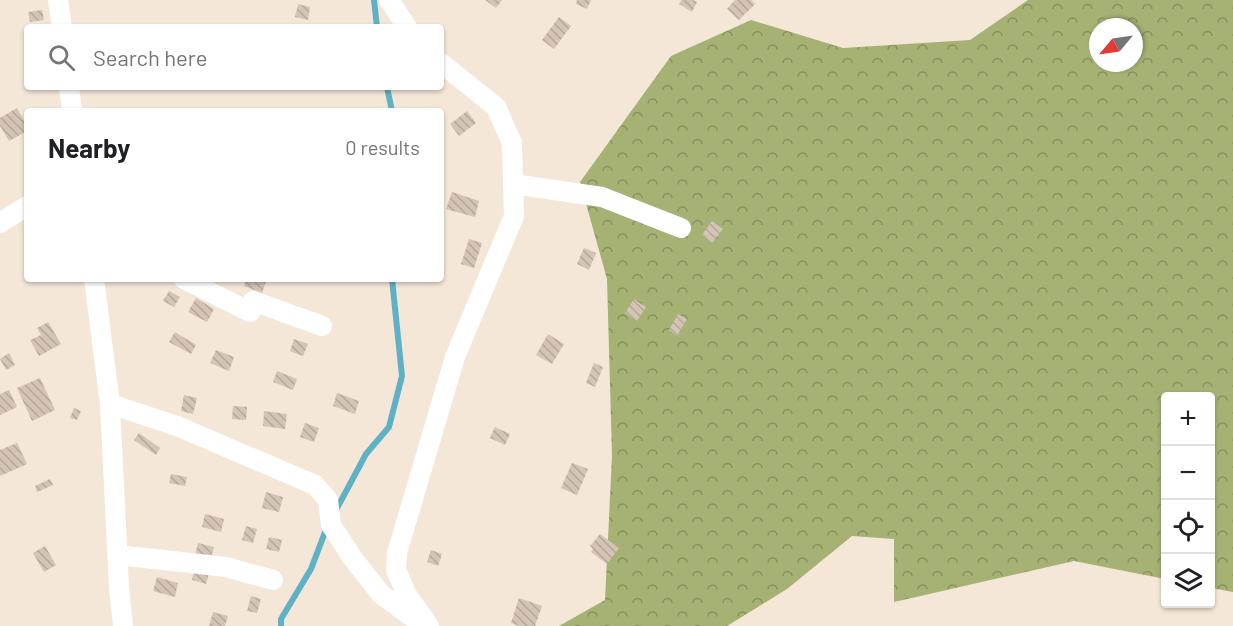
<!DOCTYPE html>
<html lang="en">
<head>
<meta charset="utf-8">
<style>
	:root { --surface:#fff; --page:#f6f6f6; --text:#202124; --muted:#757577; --line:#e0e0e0 }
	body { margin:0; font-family:Barlow,sans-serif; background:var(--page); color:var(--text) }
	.controls { position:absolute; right:18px; bottom:18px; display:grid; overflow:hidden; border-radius:6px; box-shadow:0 2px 4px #0004 }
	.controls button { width:54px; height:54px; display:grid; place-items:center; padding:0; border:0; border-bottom:2px solid var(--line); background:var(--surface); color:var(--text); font:30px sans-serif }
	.compass { position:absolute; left:1089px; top:18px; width:54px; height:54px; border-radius:50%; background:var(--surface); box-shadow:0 2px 4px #0004; rotate:241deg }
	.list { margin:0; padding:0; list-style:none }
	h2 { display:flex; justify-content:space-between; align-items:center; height:78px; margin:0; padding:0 24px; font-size:26px }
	h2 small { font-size:20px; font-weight:400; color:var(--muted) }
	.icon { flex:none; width:33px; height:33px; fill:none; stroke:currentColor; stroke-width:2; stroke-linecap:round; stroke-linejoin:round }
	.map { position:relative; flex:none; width:1233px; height:626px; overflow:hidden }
	.search { position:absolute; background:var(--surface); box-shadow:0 2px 4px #0004; left:24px; top:24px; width:420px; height:66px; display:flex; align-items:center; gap:15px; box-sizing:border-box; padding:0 21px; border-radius:6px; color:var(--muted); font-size:22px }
	.panel { position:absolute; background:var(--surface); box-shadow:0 2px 4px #0004; left:24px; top:108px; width:420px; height:174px; border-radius:6px }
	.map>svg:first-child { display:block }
</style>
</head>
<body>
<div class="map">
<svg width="1233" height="626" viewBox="0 0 1233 626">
	<defs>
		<pattern id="forest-crowns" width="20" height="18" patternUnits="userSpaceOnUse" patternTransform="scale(1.5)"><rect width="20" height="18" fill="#a5b273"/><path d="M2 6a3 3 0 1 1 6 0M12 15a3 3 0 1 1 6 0" fill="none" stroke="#87915e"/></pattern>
		<pattern id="building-back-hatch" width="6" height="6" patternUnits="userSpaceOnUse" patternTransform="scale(1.5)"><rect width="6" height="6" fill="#d3c4b5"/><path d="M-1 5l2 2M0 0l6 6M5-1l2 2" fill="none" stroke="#b5a89b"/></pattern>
	</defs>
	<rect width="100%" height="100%" fill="#f4e7d7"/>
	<path fill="url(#forest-crowns)" fill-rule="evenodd" d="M1028,0H1233V592L1211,588L1210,396H1166L1165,579L1074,561L894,602V539L852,536L787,589L727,626H559L605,600L612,456L607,279L580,182L671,56L751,20L843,48L970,40ZM1098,27H1134V63H1098Z"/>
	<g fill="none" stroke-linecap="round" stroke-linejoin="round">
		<g stroke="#5fb1c5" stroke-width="6">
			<polyline points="374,0 377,27"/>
			<polyline points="387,87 392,111"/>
			<polyline points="335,512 366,454 389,427 402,376 392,279"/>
			<polyline points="281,626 281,619 311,569 327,527"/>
		</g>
	</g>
	<g fill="url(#building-back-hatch)">
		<polygon points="485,0 502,0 496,8"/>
		<polygon points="577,0 591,0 587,9 576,4"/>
		<polygon points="682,0 693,0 697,2 692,12 679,4"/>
		<polygon points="735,0 751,0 755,4 739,20 727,9"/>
		<polygon points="298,4 310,7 308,20 295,17"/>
		<polygon points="42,10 44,20 30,22 28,12"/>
		<polygon points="559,17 571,26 554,49 542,40"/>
		<polygon points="17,108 27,126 27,131 9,141 0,126 0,118"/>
		<polygon points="467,111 476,123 459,136 450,124"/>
		<polygon points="452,192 479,201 475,217 446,209"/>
		<polygon points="712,221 723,229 712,243 702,235"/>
		<polygon points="469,239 482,243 474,268 461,264"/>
		<polygon points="584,248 596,253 589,270 577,264"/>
		<polygon points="246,279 267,279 262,293 244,286"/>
		<polygon points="169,291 180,297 174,307 163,301"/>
		<polygon points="196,298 214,309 207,322 188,312"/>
		<polygon points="634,299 646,307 637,321 625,313"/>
		<polygon points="678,314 687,319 677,336 669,330"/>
		<polygon points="48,322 61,344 39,356 30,340 41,335 37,328"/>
		<polygon points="175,332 196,345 191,354 169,342"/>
		<polygon points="548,334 564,344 552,364 536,355"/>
		<polygon points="294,339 308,344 303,356 290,351"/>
		<polygon points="216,350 234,357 229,371 210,363"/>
		<polygon points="9,353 15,365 6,370 0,359"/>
		<polygon points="594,363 603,367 595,387 586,383"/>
		<polygon points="277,371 297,379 293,390 273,382"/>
		<polygon points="40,378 55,410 32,421 17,388"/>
		<polygon points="9,390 17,407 0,415 0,394"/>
		<polygon points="337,393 359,401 355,414 333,406"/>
		<polygon points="184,395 197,398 193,414 181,411"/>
		<polygon points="233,406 247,407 246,420 232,419"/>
		<polygon points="74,408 81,411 77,420 70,418"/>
		<polygon points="264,411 287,414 285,429 263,426"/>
		<polygon points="305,423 319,428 314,442 300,437"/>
		<polygon points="495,427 510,434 505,445 490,438"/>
		<polygon points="139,433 160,448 156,455 134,440"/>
		<polygon points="17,443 27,464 0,476 0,450"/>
		<polygon points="572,463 588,469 577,495 561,488"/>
		<polygon points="171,474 187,477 185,486 169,483"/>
		<polygon points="50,479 53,485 37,492 35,486"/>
		<polygon points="266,492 283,497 279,512 262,508"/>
		<polygon points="205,514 224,519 221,532 202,527"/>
		<polygon points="246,526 257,529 253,543 242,540"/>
		<polygon points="600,534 619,548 607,564 591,552 593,549 590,546"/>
		<polygon points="269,537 282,540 279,552 266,549"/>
		<polygon points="198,543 214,547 211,559 195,555"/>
		<polygon points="45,546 56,565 44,572 33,553"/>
		<polygon points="431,550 442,554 438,566 427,562"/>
		<polygon points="194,570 209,574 206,584 192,580"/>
		<polygon points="157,577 178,583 175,597 153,591"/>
		<polygon points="251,596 261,599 257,613 247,611"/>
		<polygon points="519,598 542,606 535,626 519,626 511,623"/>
		<polygon points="213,612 228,616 225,626 209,626"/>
	</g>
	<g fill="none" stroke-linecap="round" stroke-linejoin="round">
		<g stroke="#fff" stroke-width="20">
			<polyline points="58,0 62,27"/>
			<polyline points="389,0 407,27"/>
			<polyline points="69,87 72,111"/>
			<polyline points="513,184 602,197 681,228"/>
			<polyline points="0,223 27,206"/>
			<polyline points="94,279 110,404 119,587 123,626"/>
			<polyline points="184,279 250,312 253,301 322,326"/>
			<polyline points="110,404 177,426 315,485 328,500 331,525 354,560 381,594 420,623"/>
			<polyline points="118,555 226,567 273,580"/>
			<polyline points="429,626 407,595 396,570 397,553 455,357 514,216 512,143 496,107 441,63"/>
		</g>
	</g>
</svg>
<div class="controls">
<button>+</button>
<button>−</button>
<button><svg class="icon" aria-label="locate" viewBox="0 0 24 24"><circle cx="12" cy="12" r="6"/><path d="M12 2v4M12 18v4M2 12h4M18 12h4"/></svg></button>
<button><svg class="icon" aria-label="layers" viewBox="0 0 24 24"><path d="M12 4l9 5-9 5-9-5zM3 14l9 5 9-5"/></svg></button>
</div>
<svg class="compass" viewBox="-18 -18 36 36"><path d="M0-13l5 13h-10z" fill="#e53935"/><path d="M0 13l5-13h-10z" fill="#757577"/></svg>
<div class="search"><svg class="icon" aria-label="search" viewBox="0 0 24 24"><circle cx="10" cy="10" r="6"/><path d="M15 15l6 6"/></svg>Search here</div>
<section class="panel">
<h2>Nearby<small>0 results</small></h2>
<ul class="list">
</ul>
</section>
</div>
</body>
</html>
